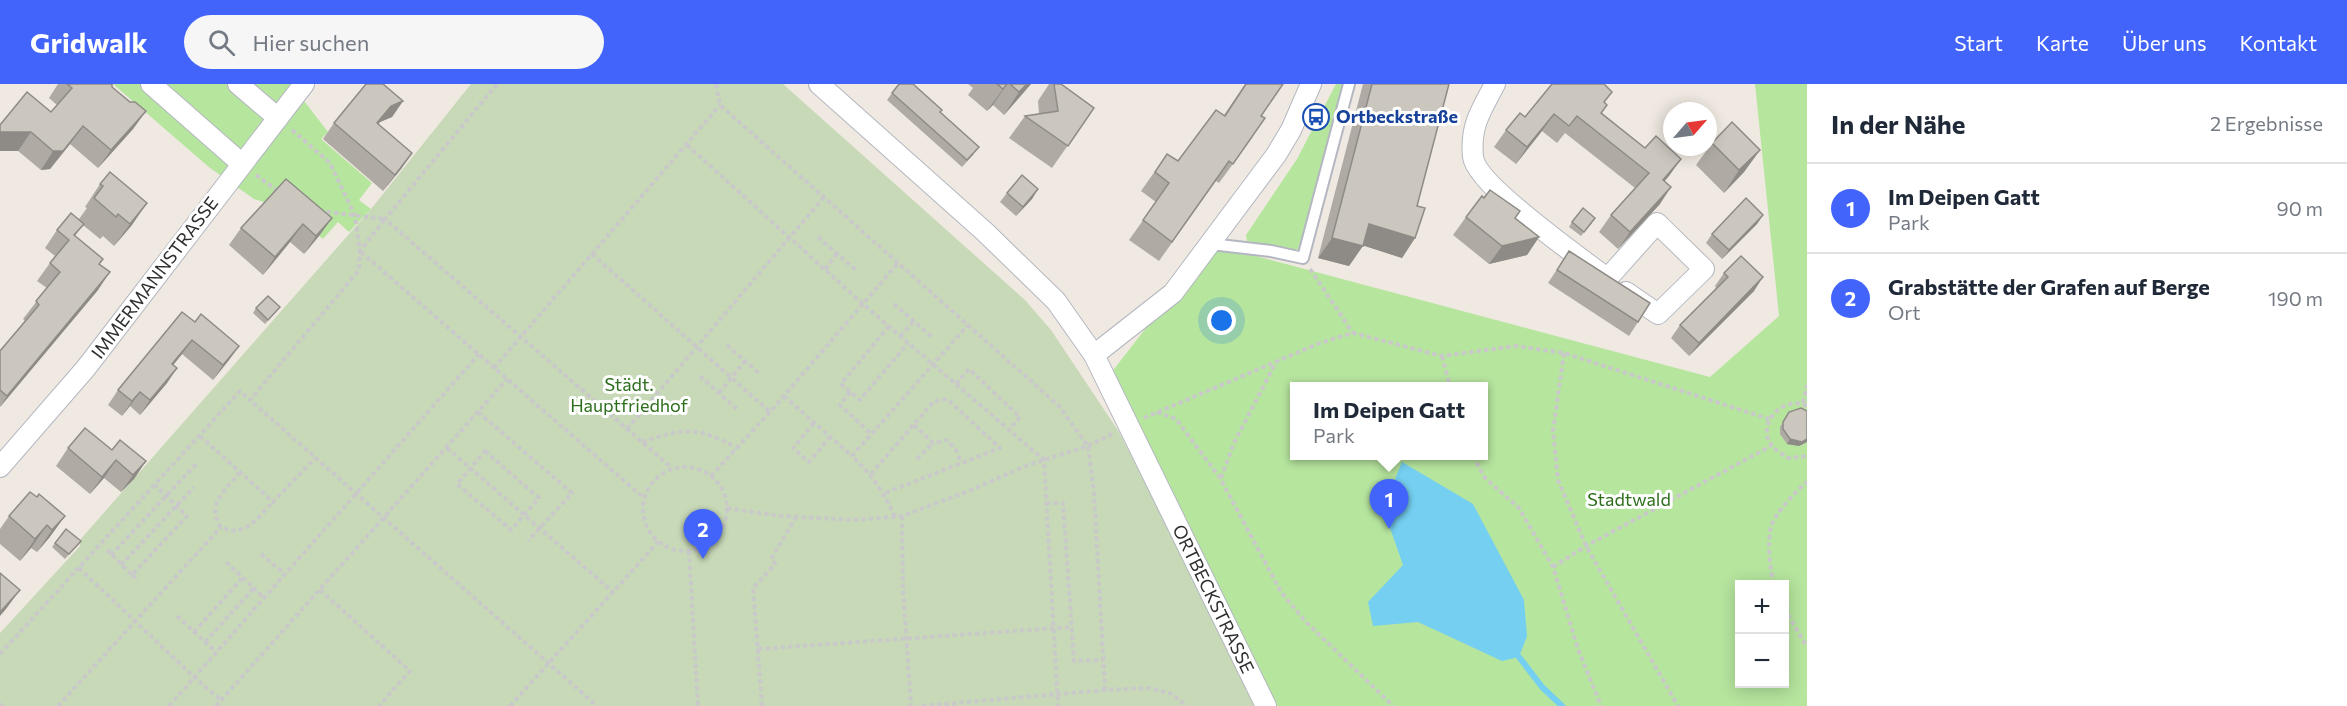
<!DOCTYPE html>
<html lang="de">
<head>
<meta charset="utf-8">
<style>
	:root { --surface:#fff; --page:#f6f6f7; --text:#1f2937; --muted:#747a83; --line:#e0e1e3; --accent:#4264fb }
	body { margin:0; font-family:Commissioner,sans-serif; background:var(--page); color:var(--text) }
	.controls { position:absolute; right:18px; bottom:18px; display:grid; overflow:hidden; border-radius:0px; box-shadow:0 3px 15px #0003 }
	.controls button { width:54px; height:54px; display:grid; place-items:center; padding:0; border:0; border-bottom:2px solid var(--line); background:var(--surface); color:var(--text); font:30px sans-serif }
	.compass { position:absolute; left:1663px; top:18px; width:54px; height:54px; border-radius:50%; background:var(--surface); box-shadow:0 3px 15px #0003; rotate:62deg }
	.you { position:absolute; left:1222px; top:237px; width:21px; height:21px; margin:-15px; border:4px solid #fff; border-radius:50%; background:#1a73e8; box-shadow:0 0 0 9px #1a73e833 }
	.badge { display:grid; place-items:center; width:39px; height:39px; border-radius:50%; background:var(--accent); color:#fff; font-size:20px; font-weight:700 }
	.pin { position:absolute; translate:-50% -50px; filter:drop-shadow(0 2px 3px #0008) }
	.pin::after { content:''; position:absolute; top:32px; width:21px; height:18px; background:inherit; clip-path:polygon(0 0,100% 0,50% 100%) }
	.popup { position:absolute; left:1290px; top:298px; width:198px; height:78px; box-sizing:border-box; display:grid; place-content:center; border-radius:0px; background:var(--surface); filter:drop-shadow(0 2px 4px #0005); font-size:20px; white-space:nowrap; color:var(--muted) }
	.popup b { font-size:22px; color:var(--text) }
	.popup::after { content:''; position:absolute; left:50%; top:100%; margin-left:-12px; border:12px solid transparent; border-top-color:var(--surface) }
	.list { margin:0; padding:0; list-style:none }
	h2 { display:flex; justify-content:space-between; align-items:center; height:78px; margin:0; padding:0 24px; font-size:26px }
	h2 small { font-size:20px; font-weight:400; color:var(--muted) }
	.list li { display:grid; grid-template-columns:39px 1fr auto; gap:18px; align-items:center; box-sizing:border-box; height:90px; padding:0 24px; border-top:2px solid var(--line) }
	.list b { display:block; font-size:22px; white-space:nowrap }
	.list p { margin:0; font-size:20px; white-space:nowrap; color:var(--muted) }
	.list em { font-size:20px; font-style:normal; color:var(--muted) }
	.icon { flex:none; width:33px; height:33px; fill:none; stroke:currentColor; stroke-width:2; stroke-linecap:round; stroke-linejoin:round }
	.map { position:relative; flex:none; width:1807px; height:622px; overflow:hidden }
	header { display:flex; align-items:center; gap:36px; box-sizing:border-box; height:84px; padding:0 30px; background:var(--accent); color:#fff }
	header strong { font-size:28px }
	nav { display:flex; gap:33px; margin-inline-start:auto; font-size:21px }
	.search { width:420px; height:54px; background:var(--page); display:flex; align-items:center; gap:15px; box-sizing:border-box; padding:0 21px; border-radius:33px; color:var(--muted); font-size:22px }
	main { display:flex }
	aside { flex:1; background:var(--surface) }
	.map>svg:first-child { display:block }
</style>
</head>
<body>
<header>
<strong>Gridwalk</strong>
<div class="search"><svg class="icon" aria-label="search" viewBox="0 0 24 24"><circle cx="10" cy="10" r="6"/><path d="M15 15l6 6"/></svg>Hier suchen</div>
<nav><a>Start</a><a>Karte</a><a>Über uns</a><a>Kontakt</a></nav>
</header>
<main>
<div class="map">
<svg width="1807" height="622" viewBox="0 0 1807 622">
	<rect width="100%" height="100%" fill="#efe9e1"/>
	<g fill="#b6e59e" fill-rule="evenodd">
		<polygon points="113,0 291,0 328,48 321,55 372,99 359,116 371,125 349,148 338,138 323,155 274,112 267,119 254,115 210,84"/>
		<polygon points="1336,0 1347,0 1303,163 1292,167 1247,157 1246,151 1297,75"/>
		<path d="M1755,0H1807V622H1274L1111,289L1211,160L1710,293L1779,232ZM1294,302H1484V372H1294ZM1740,500H1784V600H1740Z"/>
	</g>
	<polygon fill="#c8d9b8" points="471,0 783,0 1025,216 1051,246 1119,348 1259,622 0,622 0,549 80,462 79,457 371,125"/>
	<polygon fill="#75cff0" points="1402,378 1473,420 1524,516 1527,552 1519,573 1502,577 1418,538 1373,542 1368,518 1403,481 1383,424"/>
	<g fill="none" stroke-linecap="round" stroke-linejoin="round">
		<polyline stroke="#75cff0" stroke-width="6" points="1519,573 1542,603 1562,622"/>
		<defs>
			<polyline id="lane" points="1211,160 1271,167 1303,174 1349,0"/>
			<g id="street">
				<polyline points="151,0 242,80"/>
				<polyline points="238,0 278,34"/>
				<polyline points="819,0 985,148 1056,217 1094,271 1266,622"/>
				<path d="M1495,0C1481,27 1470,41 1473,73C1476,100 1575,170 1600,189"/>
				<polyline points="1607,195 1657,139 1704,185 1658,230 1626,208"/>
				<polyline points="1094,271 1173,209 1276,71 1291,46 1311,0"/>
				<polyline points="0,383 86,284 304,0"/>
			</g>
		</defs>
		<use href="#lane" stroke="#b4b7c1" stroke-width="14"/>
		<use href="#street" stroke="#b4b7c1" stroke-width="22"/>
		<g stroke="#c9c9c9" stroke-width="4" stroke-dasharray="4.5 3" stroke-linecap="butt">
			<polyline points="497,0 385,135 672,384"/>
			<polyline points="716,0 720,21 1058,321 1088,362 1094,409 1105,606"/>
			<polyline points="292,46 330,79 355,132 360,168 359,186 250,316 597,622"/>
			<polyline points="687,61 863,220 1044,376 1058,622"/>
			<polyline points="256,91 279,108"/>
			<polyline points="319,127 385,135 360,167"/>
			<polyline points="818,153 858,188"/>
			<polyline points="361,168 644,414"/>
			<polyline points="592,170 770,328"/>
			<polyline points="825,185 837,170"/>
			<polyline points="1310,185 1353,249"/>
			<polyline points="894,220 932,253"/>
			<polyline points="889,242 841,300 860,316 908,259"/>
			<polyline points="900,252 914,237"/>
			<polyline points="727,261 761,291"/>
			<polyline points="1564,269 1553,347 1558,396 1586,462 1678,622"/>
			<polyline points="1442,272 1450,302"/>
			<polyline points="494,284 720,21"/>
			<polyline points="700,292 738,326"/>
			<polyline points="956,300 969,285 1020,333 1009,346"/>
			<polyline points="850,308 840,321 871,350"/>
			<polyline points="719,309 745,277"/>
			<polyline points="784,312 852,372"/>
			<polyline points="1803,319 1807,301"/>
			<path d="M1807,322C1783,310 1754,341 1773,363C1777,367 1784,371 1788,374L1807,372"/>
			<polyline points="478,328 572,409 528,457"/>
			<polyline points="1157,328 1176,335 1220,394 1281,508 1305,537 1393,622"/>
			<polyline points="1144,334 1320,259 1353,249 1442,272 1516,262 1564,269 1769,335"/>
			<polyline points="814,339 793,364 809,378 830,353"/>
			<polyline points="914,341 933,359 947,356 956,366 961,379"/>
			<polyline points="627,345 824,113"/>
			<polyline points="200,352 273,418 315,374"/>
			<path d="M642,358C684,344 697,342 737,364"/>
			<polyline points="447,364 613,508"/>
			<polygon points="485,367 539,414 511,446 457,400"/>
			<polyline points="1473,372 1485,394 1519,424 1553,483 1578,565 1601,622"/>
			<polyline points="917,375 933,359"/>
			<circle cx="685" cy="425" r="42"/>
			<path d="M240,388C226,405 205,422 221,443C245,455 258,433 273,418"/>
			<polyline points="871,390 934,317 947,315 1000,364 885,409"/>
			<polyline points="711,392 770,328 898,179"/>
			<polyline points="1221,394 1234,359 1275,280"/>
			<polyline points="1046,419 1063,419 1074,577 1103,576"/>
			<polyline points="727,424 780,432 854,436 902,432 969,407 1028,381 1088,362 1114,349"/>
			<polyline points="902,432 903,505 911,622"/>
			<path d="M895,433C884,408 871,390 852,372L968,241"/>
			<polyline points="107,466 132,491 187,432 155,401"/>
			<polyline points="689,467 698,622"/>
			<polyline points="261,470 285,490"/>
			<polyline points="111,471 197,379"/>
			<polyline points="226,478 264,514"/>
			<polyline points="121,481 194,403"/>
			<polyline points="1553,483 1586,462 1771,362"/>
			<polyline points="79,484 194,593 221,616"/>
			<polyline points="132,491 138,497"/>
			<path d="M1774,500C1770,488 1767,455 1771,443C1775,429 1796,407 1807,398"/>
			<polyline points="320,506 410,587 379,622"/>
			<polyline points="1784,524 1807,563"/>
			<polyline points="177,532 216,568"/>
			<polyline points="194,548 243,493"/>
			<polyline points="205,558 254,504"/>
			<polyline points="758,565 1071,543"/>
			<polyline points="0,570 240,307 250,316"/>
			<polyline points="0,620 2,622"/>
			<polyline points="58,622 221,443"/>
			<polyline points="169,622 479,270"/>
			<polyline points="216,622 507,295"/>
			<polyline points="510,622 658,458"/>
			<polyline points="762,622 753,504 775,480 771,475 796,433"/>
			<polyline points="922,622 1105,606 1150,604 1172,610 1187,622"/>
		</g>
		<use href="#lane" stroke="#fff" stroke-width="10"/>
		<use href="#street" stroke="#fff" stroke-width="20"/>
	</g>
	<g fill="#afaba4">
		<polygon points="58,0 112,0 112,3 130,18 146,27 133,45 98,84 70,60 50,85 41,86 18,67 0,67 51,28 57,21 49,14"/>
		<polygon points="968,0 1031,0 1004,31 993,21 987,27 968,11 973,4"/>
		<polygon points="1049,0 1061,0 1094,24 1052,84 1009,54 1025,32 1039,30 1038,17"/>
		<polygon points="1245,0 1261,32 1252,54 1219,99 1216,97 1159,177 1129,156 1156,118 1141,107 1167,70 1178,77 1224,31"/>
		<polygon points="1363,0 1449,0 1417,122 1415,154 1402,174 1363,161 1349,182 1318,174"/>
		<polygon points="892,9 974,70 962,83 887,16"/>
		<polygon points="403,17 392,33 380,38 378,41 412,69 401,85 383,107 323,55 334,39"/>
		<polygon points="1604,19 1607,21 1602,29 1645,64 1681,75 1665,97 1660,120 1618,165 1599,148 1611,131 1635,104 1565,49 1557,59 1542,47 1516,80 1494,63 1506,46 1525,33"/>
		<polygon points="1712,59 1760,66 1744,88 1724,109 1696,81"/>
		<polygon points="110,88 132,141 114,162 103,152 100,155 83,141 75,152 100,180 98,206 0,323 0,267 25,237 23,235 47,204 37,197 55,172 45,164 57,146 79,135 87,124 85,123 100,100"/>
		<polygon points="1038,105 1032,115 1016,132 1000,118 1007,109"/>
		<polygon points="1484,114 1515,134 1539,153 1527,171 1489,180 1453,151 1466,133"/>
		<polygon points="1763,131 1757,140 1722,175 1706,159 1712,150"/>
		<polygon points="332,134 319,152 304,170 290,158 263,191 229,161 241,144"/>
		<polygon points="1572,138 1592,139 1581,152 1569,143"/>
		<polygon points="1569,167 1638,238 1629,252 1548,199"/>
		<polygon points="1724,189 1754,207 1689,272 1671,254 1680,241 1716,204 1715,202"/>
		<polygon points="256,224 276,228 265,240 253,229"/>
		<polygon points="195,238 239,262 229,276 213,296 182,270 173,281 177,284 167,299 140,331 130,322 122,332 108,321 118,306"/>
		<polygon points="1807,327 1807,358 1799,362 1787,360 1780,350 1780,343 1789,328"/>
		<polygon points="68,364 112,366 146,377 134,395 121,408 104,394 90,410 56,382"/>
		<polygon points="37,413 65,432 49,454 37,468 31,464 20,477 0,460 0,445 9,432"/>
		<polygon points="81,457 65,475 52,463 55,459"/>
	</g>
	<g fill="#8e8b86">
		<polygon points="1007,0 993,21 987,27 1003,5"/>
		<polygon points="1027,0 1031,0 1004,31 1019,8"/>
		<polygon points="403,17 392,33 380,38 366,55 377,39 391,22"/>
		<polygon points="146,27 133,45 98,84 111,66"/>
		<polygon points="1554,30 1542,47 1516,80 1527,63"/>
		<polygon points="83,42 70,60 50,85 41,86 53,67"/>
		<polygon points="0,48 31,48 18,67 0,67"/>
		<polygon points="1760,66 1744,88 1724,109 1739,86"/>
		<polygon points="412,69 401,85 383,107 395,91"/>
		<polygon points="1681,75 1669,92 1651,112 1663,96"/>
		<polygon points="1671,103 1660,120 1618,165 1630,148"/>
		<polygon points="1038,105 1032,115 1016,132 1023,123"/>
		<polygon points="147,119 132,141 114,162 130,140"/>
		<polygon points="1763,131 1757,140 1722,175 1729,166"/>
		<polygon points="332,134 319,152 304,170 316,152"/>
		<polygon points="303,140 290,158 263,191 275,173"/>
		<polygon points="1369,140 1415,154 1402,174 1355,159"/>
		<polygon points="1539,153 1527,171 1489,180 1502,162"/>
		<polygon points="1332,154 1363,162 1349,182 1318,174"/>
		<polygon points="110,188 98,206 0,323 7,312"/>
		<polygon points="1763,193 1754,207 1689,272 1699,259"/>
		<polygon points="192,256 182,270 162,295 172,280"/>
		<polygon points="239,262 229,276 213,296 223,281"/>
		<polygon points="177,284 167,299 140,331 150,316"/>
		<polygon points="140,308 130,322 122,332 132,317"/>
		<polygon points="1790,355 1807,355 1807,358 1799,362 1787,360"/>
		<polygon points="116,376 104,394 90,410 102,393"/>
		<polygon points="146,377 134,395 121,408 133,391"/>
		<polygon points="65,432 49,454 37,468 52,446"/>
		<polygon points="47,441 31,464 20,477 35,455"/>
		<polygon points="20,506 6,525 0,532 0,528"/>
	</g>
	<g fill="#cbc7bf" stroke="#8e8b86" stroke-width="1.5">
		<polygon points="67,0 112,0 112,3 130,18 135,18 146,27 111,66 83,42 63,67 53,67 31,48 0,48 0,41 27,8 51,28 72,4"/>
		<polygon points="366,0 383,0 403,17 391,22 377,39 412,69 395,91 334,39"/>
		<polygon points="899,0 913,0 942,26 940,28 979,63 967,76 892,9"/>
		<polygon points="997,0 1007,0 1003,5"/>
		<polygon points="1010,0 1027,0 1019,8"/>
		<polygon points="1054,0 1061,0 1094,24 1068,62 1025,32 1058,27"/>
		<polygon points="1246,0 1283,0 1261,32 1265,34 1233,80 1229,77 1172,158 1143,136 1169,99 1155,88 1167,70 1178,77 1216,26 1225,32"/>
		<polygon points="1372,0 1449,0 1417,122 1425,124 1415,154 1369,140 1363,162 1332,154"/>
		<polygon points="1552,0 1604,0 1612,8 1604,18 1607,21 1601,29 1645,64 1656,52 1681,75 1663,96 1671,103 1630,148 1611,131 1649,89 1577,32 1569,42 1554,30 1527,63 1506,46 1520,29 1525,33"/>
		<polygon points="1732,38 1760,66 1739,86 1712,59"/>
		<polygon points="110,88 147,119 130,140 118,130 116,133 94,114 103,102 100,100"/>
		<polygon points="1022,91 1038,105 1023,123 1007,109"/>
		<polygon points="286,95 332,134 316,152 303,140 275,173 241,144"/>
		<polygon points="1490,106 1520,127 1515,134 1539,153 1502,162 1466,133 1482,112 1484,114"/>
		<polygon points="1746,114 1763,131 1729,166 1712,150"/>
		<polygon points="1583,124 1595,134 1584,148 1572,138"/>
		<polygon points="71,129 84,140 74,151 103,175 99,180 110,188 7,312 0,306 0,267 39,221 36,217 60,188 50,179 69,156 57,146"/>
		<polygon points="1569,167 1650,219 1638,238 1557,186"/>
		<polygon points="1741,172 1763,193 1699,259 1680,241 1728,193 1724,189"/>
		<polygon points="268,212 280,223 268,236 256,224"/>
		<polygon points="182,228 195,238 201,230 239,262 223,281 192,256 172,280 177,284 150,316 140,308 132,317 118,306"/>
		<polygon points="1801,324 1807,327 1807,355 1802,358 1790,355 1783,345 1783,338 1789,328"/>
		<polygon points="85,344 112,366 120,356 146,377 133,391 116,376 102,393 68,364"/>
		<polygon points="30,408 37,413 39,410 65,432 52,446 47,441 35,455 9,432"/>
		<polygon points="66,445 81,457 69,470 55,459"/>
		<polygon points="0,489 20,506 0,528"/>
	</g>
	<defs>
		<symbol id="bus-ring" viewBox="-11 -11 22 22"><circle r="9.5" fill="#fff" stroke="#1a4fb4" stroke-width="1.5"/><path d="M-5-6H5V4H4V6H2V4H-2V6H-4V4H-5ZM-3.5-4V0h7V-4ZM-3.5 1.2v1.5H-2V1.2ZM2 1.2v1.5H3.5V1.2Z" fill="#1a4fb4"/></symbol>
	</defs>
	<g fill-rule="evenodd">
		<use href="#bus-ring" x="1301" y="18" width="30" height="30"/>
	</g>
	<g text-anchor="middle" stroke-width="6" stroke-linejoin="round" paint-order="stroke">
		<g font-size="18" font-weight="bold" fill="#164399" stroke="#fff" text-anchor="start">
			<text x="1336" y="39">Ortbeckstraße</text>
		</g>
		<g font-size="18" fill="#2e2e2e" stroke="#fff">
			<text transform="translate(155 194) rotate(-53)" y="6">IMMERMANNSTRASSE</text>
			<text transform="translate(1213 515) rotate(64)" y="6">ORTBECKSTRASSE</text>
		</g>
		<g font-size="18" fill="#2c6e1b" stroke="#fff">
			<text x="629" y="307">Städt.<tspan x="629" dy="21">Hauptfriedhof</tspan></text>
			<text x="1629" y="422">Stadtwald</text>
		</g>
	</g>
</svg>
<div class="controls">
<button>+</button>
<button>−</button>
</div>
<svg class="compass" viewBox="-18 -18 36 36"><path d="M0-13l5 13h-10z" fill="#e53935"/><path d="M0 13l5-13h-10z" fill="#747a83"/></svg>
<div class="you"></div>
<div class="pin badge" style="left:1389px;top:445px">1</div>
<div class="popup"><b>Im Deipen Gatt</b>Park</div>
<div class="pin badge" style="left:703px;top:475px">2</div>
</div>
<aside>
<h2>In der Nähe<small>2 Ergebnisse</small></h2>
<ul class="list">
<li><span class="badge">1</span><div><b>Im Deipen Gatt</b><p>Park</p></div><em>90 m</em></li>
<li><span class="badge">2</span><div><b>Grabstätte der Grafen auf Berge</b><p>Ort</p></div><em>190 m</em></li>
</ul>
</aside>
</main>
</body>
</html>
